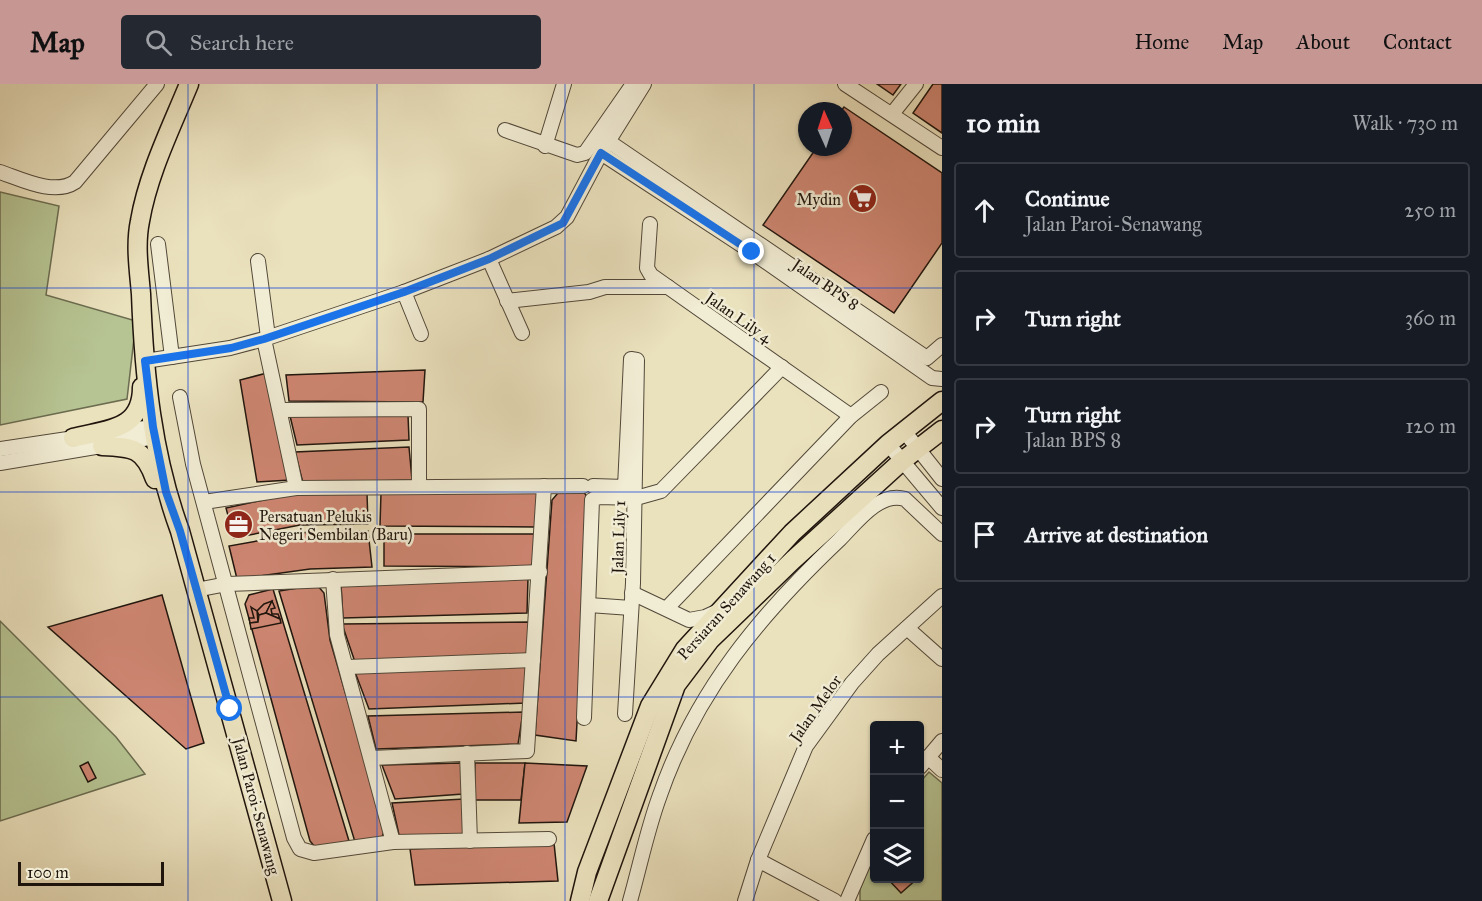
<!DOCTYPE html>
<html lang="en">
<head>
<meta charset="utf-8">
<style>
	:root { --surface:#171b24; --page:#242831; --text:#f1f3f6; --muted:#9ea1a6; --line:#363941; --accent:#c59692 }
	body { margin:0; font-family:"IM FELL Great Primer",serif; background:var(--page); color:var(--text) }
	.controls { position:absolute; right:18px; bottom:18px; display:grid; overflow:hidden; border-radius:6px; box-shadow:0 2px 4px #0004 }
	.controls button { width:54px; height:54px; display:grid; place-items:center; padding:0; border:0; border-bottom:2px solid var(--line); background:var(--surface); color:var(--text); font:30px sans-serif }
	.compass { position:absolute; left:798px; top:18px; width:54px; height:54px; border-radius:50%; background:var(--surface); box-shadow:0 2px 4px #0004; rotate:357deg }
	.scale { position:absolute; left:18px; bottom:15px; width:146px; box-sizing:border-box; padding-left:6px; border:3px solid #20150d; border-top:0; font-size:16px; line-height:21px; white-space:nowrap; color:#20150d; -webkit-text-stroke:4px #f1ecd4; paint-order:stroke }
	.stop { position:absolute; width:18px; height:18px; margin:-14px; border:4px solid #1a73e8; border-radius:50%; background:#fff }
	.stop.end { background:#1a73e8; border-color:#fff; box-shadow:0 2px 6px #0008 }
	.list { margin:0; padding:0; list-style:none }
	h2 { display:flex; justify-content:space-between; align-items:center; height:78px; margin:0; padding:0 24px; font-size:26px }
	h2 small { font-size:20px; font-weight:400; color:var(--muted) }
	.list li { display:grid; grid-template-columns:39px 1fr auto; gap:18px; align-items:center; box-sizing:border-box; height:96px; margin:0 12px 12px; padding:0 12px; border:2px solid var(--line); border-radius:6px }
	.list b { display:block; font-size:22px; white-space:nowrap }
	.list p { margin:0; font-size:20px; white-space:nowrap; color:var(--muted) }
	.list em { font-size:20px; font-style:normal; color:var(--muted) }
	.icon { flex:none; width:33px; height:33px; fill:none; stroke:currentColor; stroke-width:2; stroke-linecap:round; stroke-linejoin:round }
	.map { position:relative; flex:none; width:942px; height:817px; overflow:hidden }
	header { display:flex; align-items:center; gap:36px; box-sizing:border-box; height:84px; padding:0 30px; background:var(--accent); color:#111 }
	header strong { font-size:28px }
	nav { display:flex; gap:33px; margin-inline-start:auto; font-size:21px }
	.search { width:420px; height:54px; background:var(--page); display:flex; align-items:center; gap:15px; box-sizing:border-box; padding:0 21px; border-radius:6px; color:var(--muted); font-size:22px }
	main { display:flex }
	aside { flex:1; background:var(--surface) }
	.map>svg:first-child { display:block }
</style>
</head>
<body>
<header>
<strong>Map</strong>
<div class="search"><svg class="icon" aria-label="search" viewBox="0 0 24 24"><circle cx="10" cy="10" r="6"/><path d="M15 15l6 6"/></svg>Search here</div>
<nav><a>Home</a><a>Map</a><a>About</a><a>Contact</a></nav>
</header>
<main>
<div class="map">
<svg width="942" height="817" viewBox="0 0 942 817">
	<rect width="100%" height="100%" fill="#eae1bd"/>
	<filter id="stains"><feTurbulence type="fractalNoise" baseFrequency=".00333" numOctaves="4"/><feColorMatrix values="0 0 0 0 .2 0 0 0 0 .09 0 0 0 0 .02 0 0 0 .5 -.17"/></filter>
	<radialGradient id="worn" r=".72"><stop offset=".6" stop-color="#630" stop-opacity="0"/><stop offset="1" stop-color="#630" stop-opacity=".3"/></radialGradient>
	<g fill="#b6c392" stroke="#6b6c50" stroke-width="1.5">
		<polygon points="0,108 59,122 46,211 136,237 127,315 0,341"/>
		<polygon points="0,537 116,653 145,690 0,737"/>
		<polygon points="929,688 942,699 942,817 860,817 860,805 874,771 874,794 920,794 920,698"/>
	</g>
	<g fill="#ce8672" stroke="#20150d" stroke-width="1.5">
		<polygon points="877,0 901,0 893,11"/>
		<polygon points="933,0 942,0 942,49 913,29"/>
		<polygon points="844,23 942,89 942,159 894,229 763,141 817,63 843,63 841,27"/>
		<polygon points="425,286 423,318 289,317 286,291"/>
		<polygon points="267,289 290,396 257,398 240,296"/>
		<polygon points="408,331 409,356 297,361 290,332"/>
		<polygon points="409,363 412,396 303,399 295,368"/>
		<polygon points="538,408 536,443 380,442 381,409"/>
		<polygon points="584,408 589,417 576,657 535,651 552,416 558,409"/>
		<polygon points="367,409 368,440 300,441 234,454 226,424 287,411"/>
		<polygon points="368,447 372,483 310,485 237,495 229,462 308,448"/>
		<polygon points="384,450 534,450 534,479 529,483 384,482"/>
		<polygon points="528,494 527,529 343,534 341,501"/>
		<polygon points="317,501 324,509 330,556 385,745 382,753 355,758 279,507"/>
		<polygon points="273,505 349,757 315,763 310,757 245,520 249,511"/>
		<polygon points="162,511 204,659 186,665 48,543"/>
		<polygon points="272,517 266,529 259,531 257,527 264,520"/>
		<polygon points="272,517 275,524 271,525 272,530 278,530 280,535 266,529"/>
		<polygon points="251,523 257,527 258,538 250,539 249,534 254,534"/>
		<polygon points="266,529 280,535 281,539 251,545 250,539 258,538 259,531"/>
		<polygon points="530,538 529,571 355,578 342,540"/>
		<polygon points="527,583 526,619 369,625 355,588"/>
		<polygon points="523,628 518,660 376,665 368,632"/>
		<polygon points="88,678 96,694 88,698 80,682"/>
		<polygon points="461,679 463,710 395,715 382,681"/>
		<polygon points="475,679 525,679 521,716 474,716"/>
		<polygon points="525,679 587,682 567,738 519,739"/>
		<polygon points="464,715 466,751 399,751 392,719"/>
		<polygon points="554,759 558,797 415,801 410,765"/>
		<polygon points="887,794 918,794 901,809"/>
	</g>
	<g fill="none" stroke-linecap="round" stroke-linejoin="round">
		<defs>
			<g id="minor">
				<polyline points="845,0 942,64"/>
				<polyline points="892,30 916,0"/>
				<polyline points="505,46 577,71 585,69 633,0"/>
				<polyline points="608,57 927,274 942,261"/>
				<polyline points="545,62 564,0"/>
				<polyline points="601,69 752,168 932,294 942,295"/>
				<path d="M0,88C21,95 54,112 75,98L157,0"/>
				<polyline points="650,140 647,184 651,191 851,332"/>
				<polyline points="158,160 172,273"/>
				<polyline points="489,175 522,249"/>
				<polyline points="258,177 268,253"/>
				<polyline points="404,208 421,250"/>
				<polyline points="507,217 589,208 605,203 668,203"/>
				<polyline points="264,255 296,404"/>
				<polyline points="145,277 230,264 264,255 404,208 489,175 556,143 567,133 601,69 644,0"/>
				<polyline points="180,313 193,380 294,754 300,765 314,769 393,758 549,755"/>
				<polyline points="280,326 419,325 419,403"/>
				<polyline points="904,347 942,395"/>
				<polyline points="115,348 153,343"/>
				<polyline points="888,360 942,424"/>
				<polyline points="0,365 81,353"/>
				<polyline points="0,379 155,353"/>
				<polyline points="593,402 625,403 631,275 637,276 633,499 625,630"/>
				<polyline points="204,418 296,404 583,402"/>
				<polyline points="333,495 337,551 393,758"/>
				<polyline points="196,506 227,500 540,488"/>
				<polyline points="632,509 689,536 705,533 718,527"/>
				<polyline points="589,521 631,524"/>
				<polyline points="667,524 851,332 881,308"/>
				<polyline points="907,544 942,575"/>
				<polyline points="348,583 533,576"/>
				<polyline points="584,634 592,416 599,413 636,414 661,407 782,283"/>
				<polyline points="467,669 470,757"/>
				<polyline points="928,673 942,686"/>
				<polyline points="372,674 527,667 544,402"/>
				<polyline points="920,683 942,657"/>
				<polyline points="758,776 835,817"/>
				<path d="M630,817C640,782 647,746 660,711C696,607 760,531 839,456C856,439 879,407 905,415L942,450"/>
				<polyline points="745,817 758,776 806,662 852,599 878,570 942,512"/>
				<polyline points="847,817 874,755"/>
			</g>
			<g id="major">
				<path d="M189,0C171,44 148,90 140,137C135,161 139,186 141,210C144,291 152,371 180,447L282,817"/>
				<path d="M73,354C107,345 142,347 142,303"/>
				<path d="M102,362C133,363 144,364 155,395"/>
				<polyline points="580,817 587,788 650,622 685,565 792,449 888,360 942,317"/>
				<polyline points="598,817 676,601 710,556 793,476 902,377 942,346"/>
			</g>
		</defs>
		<use href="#minor" stroke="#524839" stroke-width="16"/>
		<use href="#major" stroke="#20150d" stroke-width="21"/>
		<use href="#minor" stroke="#f1ecd4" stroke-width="14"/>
		<use href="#major" stroke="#eae1bd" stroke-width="18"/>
	</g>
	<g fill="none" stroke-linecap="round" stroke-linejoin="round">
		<polyline stroke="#1a73e8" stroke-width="8" points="230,625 180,447 166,408 153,343 145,277 231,264 264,255 404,208 489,175 563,139 601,69 752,168"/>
	</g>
	<path fill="none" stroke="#1d4ed8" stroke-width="1.5" stroke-opacity="0.55" d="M188,0V817M377,0V817M565,0V817M754,0V817M0,204H942M0,408H942M0,613H942"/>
	<defs>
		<symbol id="supermarket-disc" viewBox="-11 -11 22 22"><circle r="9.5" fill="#8f2418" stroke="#f1ecd4"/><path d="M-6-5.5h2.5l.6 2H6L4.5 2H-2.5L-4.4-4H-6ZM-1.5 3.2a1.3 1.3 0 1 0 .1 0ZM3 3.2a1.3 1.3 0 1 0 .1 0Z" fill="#fff"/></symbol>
		<symbol id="office-disc" viewBox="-11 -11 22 22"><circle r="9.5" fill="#8f2418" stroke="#f1ecd4"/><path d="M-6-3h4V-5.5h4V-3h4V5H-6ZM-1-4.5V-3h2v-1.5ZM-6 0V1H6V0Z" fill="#fff"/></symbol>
	</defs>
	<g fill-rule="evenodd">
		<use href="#supermarket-disc" x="846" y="98" width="33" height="33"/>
		<use href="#office-disc" x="222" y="424" width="33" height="33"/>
	</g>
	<g text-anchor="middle" stroke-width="5" stroke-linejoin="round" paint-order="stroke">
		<g font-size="16" fill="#20150d" stroke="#f1ecd4" text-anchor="end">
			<text x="841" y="121">Mydin</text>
			<text x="259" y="438" text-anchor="start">Persatuan Pelukis<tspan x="259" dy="18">Negeri Sembilan (Baru)</tspan></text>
		</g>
		<g font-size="16" fill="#20150d" stroke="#f1ecd4">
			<text transform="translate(826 200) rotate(35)" y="6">Jalan BPS 8</text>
			<text transform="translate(739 233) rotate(35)" y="6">Jalan Lily 4</text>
			<text transform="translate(618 453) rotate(-88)" y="6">Jalan Lily 1</text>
			<text transform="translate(726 522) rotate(-48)" y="6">Persiaran Senawang 1</text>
			<text transform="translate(815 624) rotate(-55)" y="6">Jalan Melor</text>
			<text transform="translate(257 722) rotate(75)" y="6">Jalan Paroi-Senawang</text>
		</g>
	</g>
	<rect width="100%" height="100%" filter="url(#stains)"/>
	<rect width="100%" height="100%" fill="url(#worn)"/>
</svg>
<div class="controls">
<button>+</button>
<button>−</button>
<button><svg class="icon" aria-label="layers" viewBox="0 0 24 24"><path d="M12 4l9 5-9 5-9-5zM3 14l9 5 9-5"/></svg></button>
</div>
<svg class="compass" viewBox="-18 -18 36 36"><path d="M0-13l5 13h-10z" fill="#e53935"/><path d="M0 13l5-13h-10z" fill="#9ea1a6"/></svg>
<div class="scale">100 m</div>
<div class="stop" style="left:230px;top:625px"></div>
<div class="stop end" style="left:752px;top:168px"></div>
</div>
<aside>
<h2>10 min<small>Walk · 730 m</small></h2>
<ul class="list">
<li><svg class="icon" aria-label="ahead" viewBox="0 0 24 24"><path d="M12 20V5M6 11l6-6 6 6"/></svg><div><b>Continue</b><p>Jalan Paroi-Senawang</p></div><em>250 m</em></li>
<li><svg class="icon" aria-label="right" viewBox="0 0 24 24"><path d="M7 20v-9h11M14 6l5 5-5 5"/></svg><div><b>Turn right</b></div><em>360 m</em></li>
<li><svg class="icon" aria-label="right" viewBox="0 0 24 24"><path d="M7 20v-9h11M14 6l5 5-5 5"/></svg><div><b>Turn right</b><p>Jalan BPS 8</p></div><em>120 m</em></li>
<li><svg class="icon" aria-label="arrive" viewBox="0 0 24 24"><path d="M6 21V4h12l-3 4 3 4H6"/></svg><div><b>Arrive at destination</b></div></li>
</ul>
</aside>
</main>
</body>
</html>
